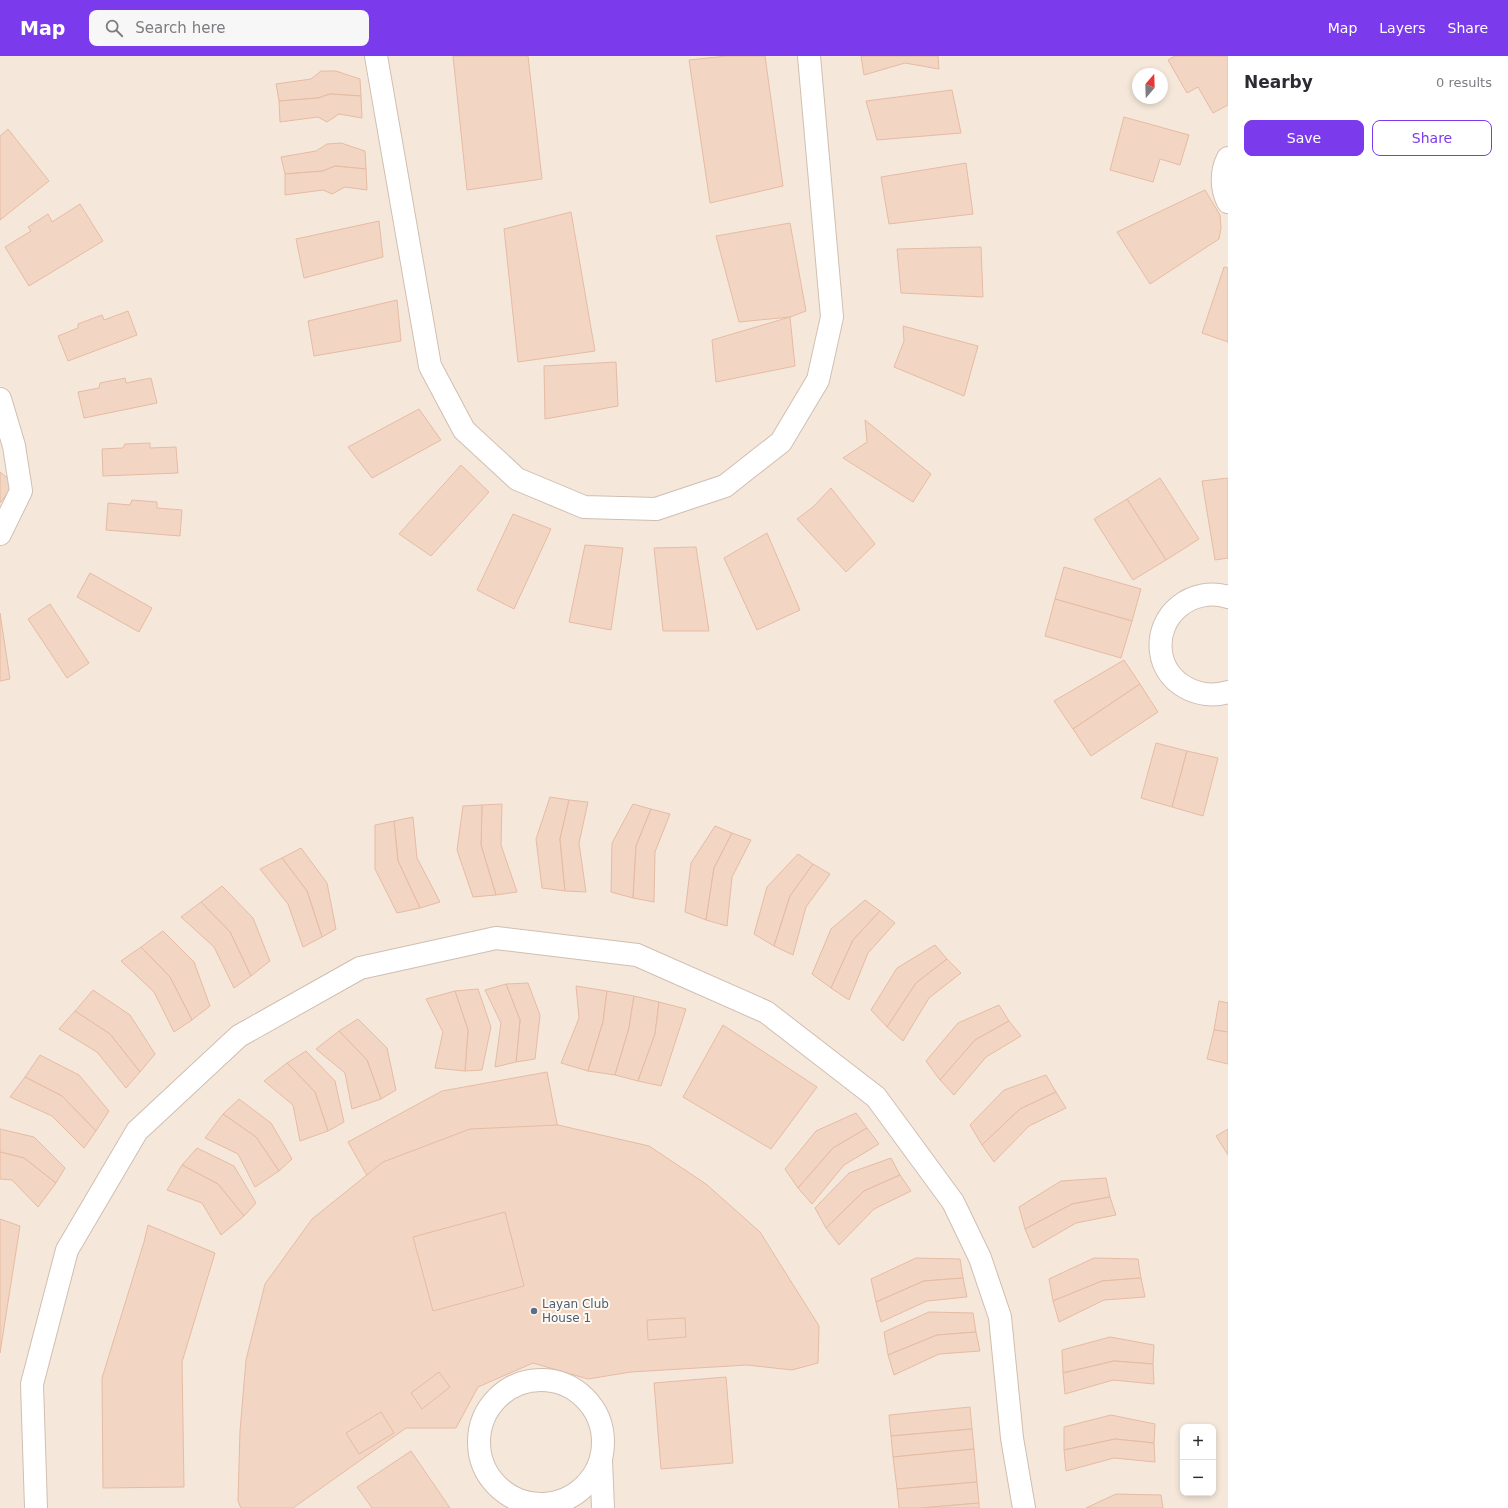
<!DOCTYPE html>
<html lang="en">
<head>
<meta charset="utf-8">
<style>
	:root { --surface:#fff; --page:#f7f7f7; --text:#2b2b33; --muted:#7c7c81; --line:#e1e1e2; --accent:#7c3aed }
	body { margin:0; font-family:"DejaVu Sans",sans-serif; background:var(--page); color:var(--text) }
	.controls { position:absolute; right:12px; bottom:12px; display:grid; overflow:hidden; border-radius:8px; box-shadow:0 2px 6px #0003 }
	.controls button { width:36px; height:36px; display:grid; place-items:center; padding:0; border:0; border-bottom:1px solid var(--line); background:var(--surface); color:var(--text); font:20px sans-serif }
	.compass { position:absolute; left:1132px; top:12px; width:36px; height:36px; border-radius:50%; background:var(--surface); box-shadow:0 2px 6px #0003; rotate:19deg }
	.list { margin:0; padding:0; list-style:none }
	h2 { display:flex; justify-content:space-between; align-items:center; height:52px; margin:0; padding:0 16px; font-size:17px }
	h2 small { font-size:13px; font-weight:400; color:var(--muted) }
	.actions { display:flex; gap:8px; padding:12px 16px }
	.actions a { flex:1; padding:9px 0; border:1px solid var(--accent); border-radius:8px; text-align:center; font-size:14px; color:var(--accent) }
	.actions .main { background:var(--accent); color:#fff }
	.icon { flex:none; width:22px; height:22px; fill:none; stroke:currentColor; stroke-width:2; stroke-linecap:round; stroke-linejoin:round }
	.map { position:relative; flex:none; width:1228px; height:1452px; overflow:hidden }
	header { display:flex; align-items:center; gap:24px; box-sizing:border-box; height:56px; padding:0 20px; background:var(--accent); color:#fff }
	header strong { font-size:19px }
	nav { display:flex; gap:22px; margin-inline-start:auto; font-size:14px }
	.search { width:280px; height:36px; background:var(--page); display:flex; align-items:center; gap:10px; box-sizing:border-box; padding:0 14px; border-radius:8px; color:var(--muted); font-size:15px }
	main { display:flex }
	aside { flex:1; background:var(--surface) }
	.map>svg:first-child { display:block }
</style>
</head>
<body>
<header>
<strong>Map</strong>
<div class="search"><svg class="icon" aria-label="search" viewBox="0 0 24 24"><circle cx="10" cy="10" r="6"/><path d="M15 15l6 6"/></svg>Search here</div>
<nav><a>Map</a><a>Layers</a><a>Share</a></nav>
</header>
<main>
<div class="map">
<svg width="1228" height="1452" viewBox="0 0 1228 1452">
	<rect width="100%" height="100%" fill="#fdf6ec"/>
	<path fill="#f5e8da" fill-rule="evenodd" d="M0,0H1228V1452H0ZM1138,18H1162V42H1138ZM1183,1371H1213V1437H1183Z"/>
	<g fill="#f3d5c3" stroke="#e6bba3">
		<polygon points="453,0 528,0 542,123 467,134"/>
		<polygon points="727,0 765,0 783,130 710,147 689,4"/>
		<polygon points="861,0 938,0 939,13 905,7 864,19"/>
		<polygon points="1175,0 1228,0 1228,49 1213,57 1198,31 1187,37 1168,4"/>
		<polygon points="321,15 336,15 360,23 361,40 330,38 318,42 279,45 276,28 311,23"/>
		<polygon points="952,34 961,77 877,84 866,45"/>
		<polygon points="330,38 361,40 362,62 339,58 327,66 318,61 280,66 279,45 318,42"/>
		<polygon points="1124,61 1189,79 1180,109 1160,103 1153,126 1110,114"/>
		<polygon points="8,73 49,125 0,164 0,80"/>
		<polygon points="341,87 365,95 366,113 335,110 323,115 285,118 281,101 316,95 327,88"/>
		<polygon points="966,107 973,158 889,168 881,121"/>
		<polygon points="335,110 366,113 367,134 345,131 332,138 323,134 285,139 285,118 323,115"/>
		<polygon points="1205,134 1220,159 1221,172 1219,183 1150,228 1117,176"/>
		<polygon points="80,148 103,185 29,230 5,191 31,175 28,171 48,158 52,166"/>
		<polygon points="571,156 595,295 518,306 504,173"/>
		<polygon points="379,165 383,201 304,222 296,183"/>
		<polygon points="790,167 806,255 790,261 739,266 716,180"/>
		<polygon points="981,191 983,241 901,237 897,193"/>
		<polygon points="1224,211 1228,212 1228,286 1202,277"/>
		<polygon points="397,244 401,285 314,300 308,265"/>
		<polygon points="128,255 137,279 68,305 58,280 78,272 78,268 102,259 104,264"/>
		<polygon points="790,261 795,310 716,326 712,284"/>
		<polygon points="903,270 978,290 964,340 894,311 904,285"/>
		<polygon points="616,306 618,350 545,363 544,310"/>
		<polygon points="125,322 126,327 151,322 157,347 84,362 78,336 99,332 100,327"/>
		<polygon points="419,353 441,384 372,422 348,391"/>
		<polygon points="865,364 931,418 913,446 843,402 867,386"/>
		<polygon points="150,387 150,392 176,391 178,417 103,420 102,393 123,392 125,388"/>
		<polygon points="461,409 489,436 431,500 399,478"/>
		<polygon points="0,416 15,428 0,447"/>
		<polygon points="1160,422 1199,483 1166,504 1127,443"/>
		<polygon points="1228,422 1228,502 1215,504 1202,425"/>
		<polygon points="831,432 875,488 846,516 797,463 813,451"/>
		<polygon points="1127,443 1166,504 1133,524 1094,463"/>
		<polygon points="132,444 157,446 157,452 182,454 180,480 106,474 108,447 130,449"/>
		<polygon points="513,458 551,473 514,553 477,534"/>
		<polygon points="767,477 800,554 757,574 724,502"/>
		<polygon points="585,489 623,492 611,574 569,566"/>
		<polygon points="696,491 709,575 663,575 654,492"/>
		<polygon points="1064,511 1141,533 1132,565 1055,543"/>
		<polygon points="90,517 152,552 139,576 77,541"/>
		<polygon points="1055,543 1132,565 1121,602 1045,580"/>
		<polygon points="50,548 89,607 67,622 28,563"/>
		<polygon points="0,557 10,623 0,625"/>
		<polygon points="1124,604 1140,628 1073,673 1054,645"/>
		<polygon points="1140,628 1158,656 1091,700 1073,673"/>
		<polygon points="1156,687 1187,695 1172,751 1141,742"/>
		<polygon points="1187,695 1218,702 1203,760 1172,751"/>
		<polygon points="550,741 569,744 560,783 565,835 542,832 536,783"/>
		<polygon points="569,744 588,746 579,787 586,836 565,835 560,783"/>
		<polygon points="502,748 501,789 517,836 496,839 481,789 482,749"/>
		<polygon points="633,748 651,753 636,790 633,842 611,836 612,787"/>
		<polygon points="482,749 481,789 496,839 473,841 457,794 463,750"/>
		<polygon points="651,753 670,758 655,796 654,846 633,842 636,790"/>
		<polygon points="413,761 417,802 440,846 420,852 398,805 394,765"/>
		<polygon points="394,765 398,805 420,852 397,857 375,813 375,769"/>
		<polygon points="715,770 732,777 714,812 706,864 685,856 691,807"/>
		<polygon points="732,777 751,784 732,821 727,870 706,864 714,812"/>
		<polygon points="301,792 327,827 336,873 322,881 307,835 282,802"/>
		<polygon points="798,798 813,808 790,840 774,890 754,878 767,831"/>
		<polygon points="282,802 307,835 322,881 303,891 288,848 260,813"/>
		<polygon points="813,808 830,818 806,851 793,899 774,890 790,840"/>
		<polygon points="222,830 253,862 270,905 251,920 230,876 201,846"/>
		<polygon points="865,844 880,855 853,884 831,932 812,918 831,873"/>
		<polygon points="201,846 230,876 251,920 234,932 214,891 181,861"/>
		<polygon points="880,855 895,867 868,897 849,944 831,932 853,884"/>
		<polygon points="163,875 194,906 210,950 192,964 170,921 141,891"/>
		<polygon points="935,889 947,903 916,927 887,971 871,954 897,912"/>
		<polygon points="141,891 170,921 192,964 174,976 154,936 121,905"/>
		<polygon points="947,903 961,917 929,942 903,985 887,971 916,927"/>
		<polygon points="528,927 540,959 535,1003 516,1006 520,964 506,928"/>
		<polygon points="506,928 520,964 516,1006 495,1011 501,967 485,934"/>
		<polygon points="576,930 607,935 603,966 588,1015 561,1007 579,962"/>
		<polygon points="478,933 491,971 482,1014 465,1015 468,974 455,935"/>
		<polygon points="93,934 130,959 155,998 140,1016 110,978 75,955"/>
		<polygon points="455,935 468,974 465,1015 435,1012 443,976 426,943"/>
		<polygon points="607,935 634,940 629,972 615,1019 588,1015 603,966"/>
		<polygon points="634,940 659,946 655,978 638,1025 615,1019 629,972"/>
		<polygon points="1219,945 1228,947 1228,976 1214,974"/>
		<polygon points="659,946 686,953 661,1030 638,1025 655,978"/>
		<polygon points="999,949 1009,965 975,984 940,1024 926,1005 958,967"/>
		<polygon points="75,955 110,978 140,1016 126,1032 97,996 59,973"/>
		<polygon points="358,963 387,992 396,1034 381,1043 367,1004 339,975"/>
		<polygon points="1009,965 1021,980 986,1001 954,1039 940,1024 975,984"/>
		<polygon points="723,969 817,1031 771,1093 683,1041"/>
		<polygon points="1214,974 1228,976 1228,1008 1207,1003"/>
		<polygon points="339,975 367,1004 381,1043 352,1053 345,1017 316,993"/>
		<polygon points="306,995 335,1025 344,1066 328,1075 315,1036 287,1007"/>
		<polygon points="40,999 79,1019 109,1055 96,1075 62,1040 25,1021"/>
		<polygon points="287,1007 315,1036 328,1075 300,1085 293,1049 264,1025"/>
		<polygon points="547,1016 561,1088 369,1123 348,1086 442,1035"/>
		<polygon points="1046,1019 1056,1036 1020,1053 982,1089 970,1069 1004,1034"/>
		<polygon points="25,1021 62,1040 96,1075 84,1092 52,1060 10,1041"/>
		<polygon points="1056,1036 1066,1052 1029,1070 994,1106 982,1089 1020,1053"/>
		<polygon points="239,1043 271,1067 292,1103 279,1115 256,1081 223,1058"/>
		<polygon points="856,1057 867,1072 833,1092 798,1132 785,1113 816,1075"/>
		<polygon points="223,1058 256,1081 279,1115 255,1131 238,1098 205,1082"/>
		<polygon points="558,1069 649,1090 706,1128 760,1176 819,1270 818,1307 792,1314 747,1309 631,1316 588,1323 533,1307 478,1331 456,1372 406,1372 293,1452 241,1452 238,1445 240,1375 246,1304 265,1228 312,1163 383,1106 470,1073"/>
		<polygon points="867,1072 879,1088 844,1109 812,1148 798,1132 833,1092"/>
		<polygon points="0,1073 34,1081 65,1112 56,1127 24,1102 0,1096"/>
		<polygon points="1228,1073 1228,1099 1216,1080"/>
		<polygon points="197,1092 234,1110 256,1147 244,1160 218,1128 182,1109"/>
		<polygon points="0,1096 24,1102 56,1127 38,1151 12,1124 0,1123"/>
		<polygon points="891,1102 900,1119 864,1135 826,1172 815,1152 849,1117"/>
		<polygon points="182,1109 218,1128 244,1160 221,1179 202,1147 167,1134"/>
		<polygon points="900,1119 911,1135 874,1153 839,1189 826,1172 864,1135"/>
		<polygon points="1106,1122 1110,1141 1072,1148 1025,1173 1019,1151 1061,1125"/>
		<polygon points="1110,1141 1116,1159 1076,1167 1033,1192 1025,1173 1072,1148"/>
		<polygon points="505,1156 524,1230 433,1255 413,1181"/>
		<polygon points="0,1163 20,1170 0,1297"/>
		<polygon points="148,1169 215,1197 182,1306 184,1431 103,1432 102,1322 144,1186"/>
		<polygon points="916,1202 960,1203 963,1222 924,1225 876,1246 871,1223"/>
		<polygon points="1094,1202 1138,1203 1141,1222 1102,1225 1053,1245 1049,1223"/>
		<polygon points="963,1222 967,1241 927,1245 881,1266 876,1246 924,1225"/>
		<polygon points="1141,1222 1145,1241 1104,1244 1059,1266 1053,1245 1102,1225"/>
		<polygon points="929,1256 973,1257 976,1276 937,1279 888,1299 884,1276"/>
		<polygon points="685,1262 686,1281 648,1284 647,1264"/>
		<polygon points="976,1276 980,1295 939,1298 894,1319 888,1299 937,1279"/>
		<polygon points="1110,1281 1154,1289 1153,1308 1114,1305 1063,1317 1062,1294"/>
		<polygon points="1114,1305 1153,1308 1154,1328 1113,1324 1065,1338 1063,1317"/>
		<polygon points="439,1316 450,1331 422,1353 411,1337"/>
		<polygon points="726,1321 733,1407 661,1413 654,1327"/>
		<polygon points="970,1351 972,1373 891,1380 889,1359"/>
		<polygon points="381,1356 394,1377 359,1398 346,1377"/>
		<polygon points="1111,1359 1155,1368 1154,1387 1115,1383 1064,1394 1064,1371"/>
		<polygon points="972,1373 974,1393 893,1401 891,1380"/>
		<polygon points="1115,1383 1154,1387 1155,1406 1114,1402 1066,1415 1064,1394"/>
		<polygon points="974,1393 977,1426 897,1433 893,1401"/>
		<polygon points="411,1395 450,1452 372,1452 357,1431"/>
		<polygon points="977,1426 979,1447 921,1452 899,1452 897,1433"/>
		<polygon points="1116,1438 1161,1439 1163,1452 1086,1452"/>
		<polygon points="979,1447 979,1452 921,1452"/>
	</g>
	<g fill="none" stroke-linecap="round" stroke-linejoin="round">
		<defs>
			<g id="minor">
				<polyline points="376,0 430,310 464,374 517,423 584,451 656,453 725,430 781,386 818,324 832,261 809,0"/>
				<path d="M1228,102C1221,115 1221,132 1228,146"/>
				<polyline points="0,343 14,390 21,435 0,478"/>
				<path d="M1228,541C1193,530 1156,558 1161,596C1165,628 1200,645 1228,636"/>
				<circle cx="541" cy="1386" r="62"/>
				<polyline points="601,1405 603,1452"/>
				<polyline points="36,1452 32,1328 67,1194 137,1075 239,980 360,912 496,882 637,899 766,956 876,1041 953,1146 980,1202 1000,1261 1012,1382 1024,1452"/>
			</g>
		</defs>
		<use href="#minor" stroke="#d1beb0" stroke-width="24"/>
		<use href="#minor" stroke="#fff" stroke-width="22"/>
	</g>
	<circle fill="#5c6f8a" stroke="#fffaf3" stroke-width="1.5" cx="534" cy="1255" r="4"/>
	<g text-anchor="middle" stroke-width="4" stroke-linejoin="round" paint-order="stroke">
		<g font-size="12" fill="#4e5e75" stroke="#fffaf3" text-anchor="start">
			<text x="542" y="1252">Layan Club<tspan x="542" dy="14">House 1</tspan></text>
		</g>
	</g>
</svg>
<div class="controls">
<button>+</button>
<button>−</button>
</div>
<svg class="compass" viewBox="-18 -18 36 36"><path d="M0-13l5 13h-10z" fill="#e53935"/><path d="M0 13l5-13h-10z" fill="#7c7c81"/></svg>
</div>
<aside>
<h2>Nearby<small>0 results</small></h2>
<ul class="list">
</ul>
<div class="actions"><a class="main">Save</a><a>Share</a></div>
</aside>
</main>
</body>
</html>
